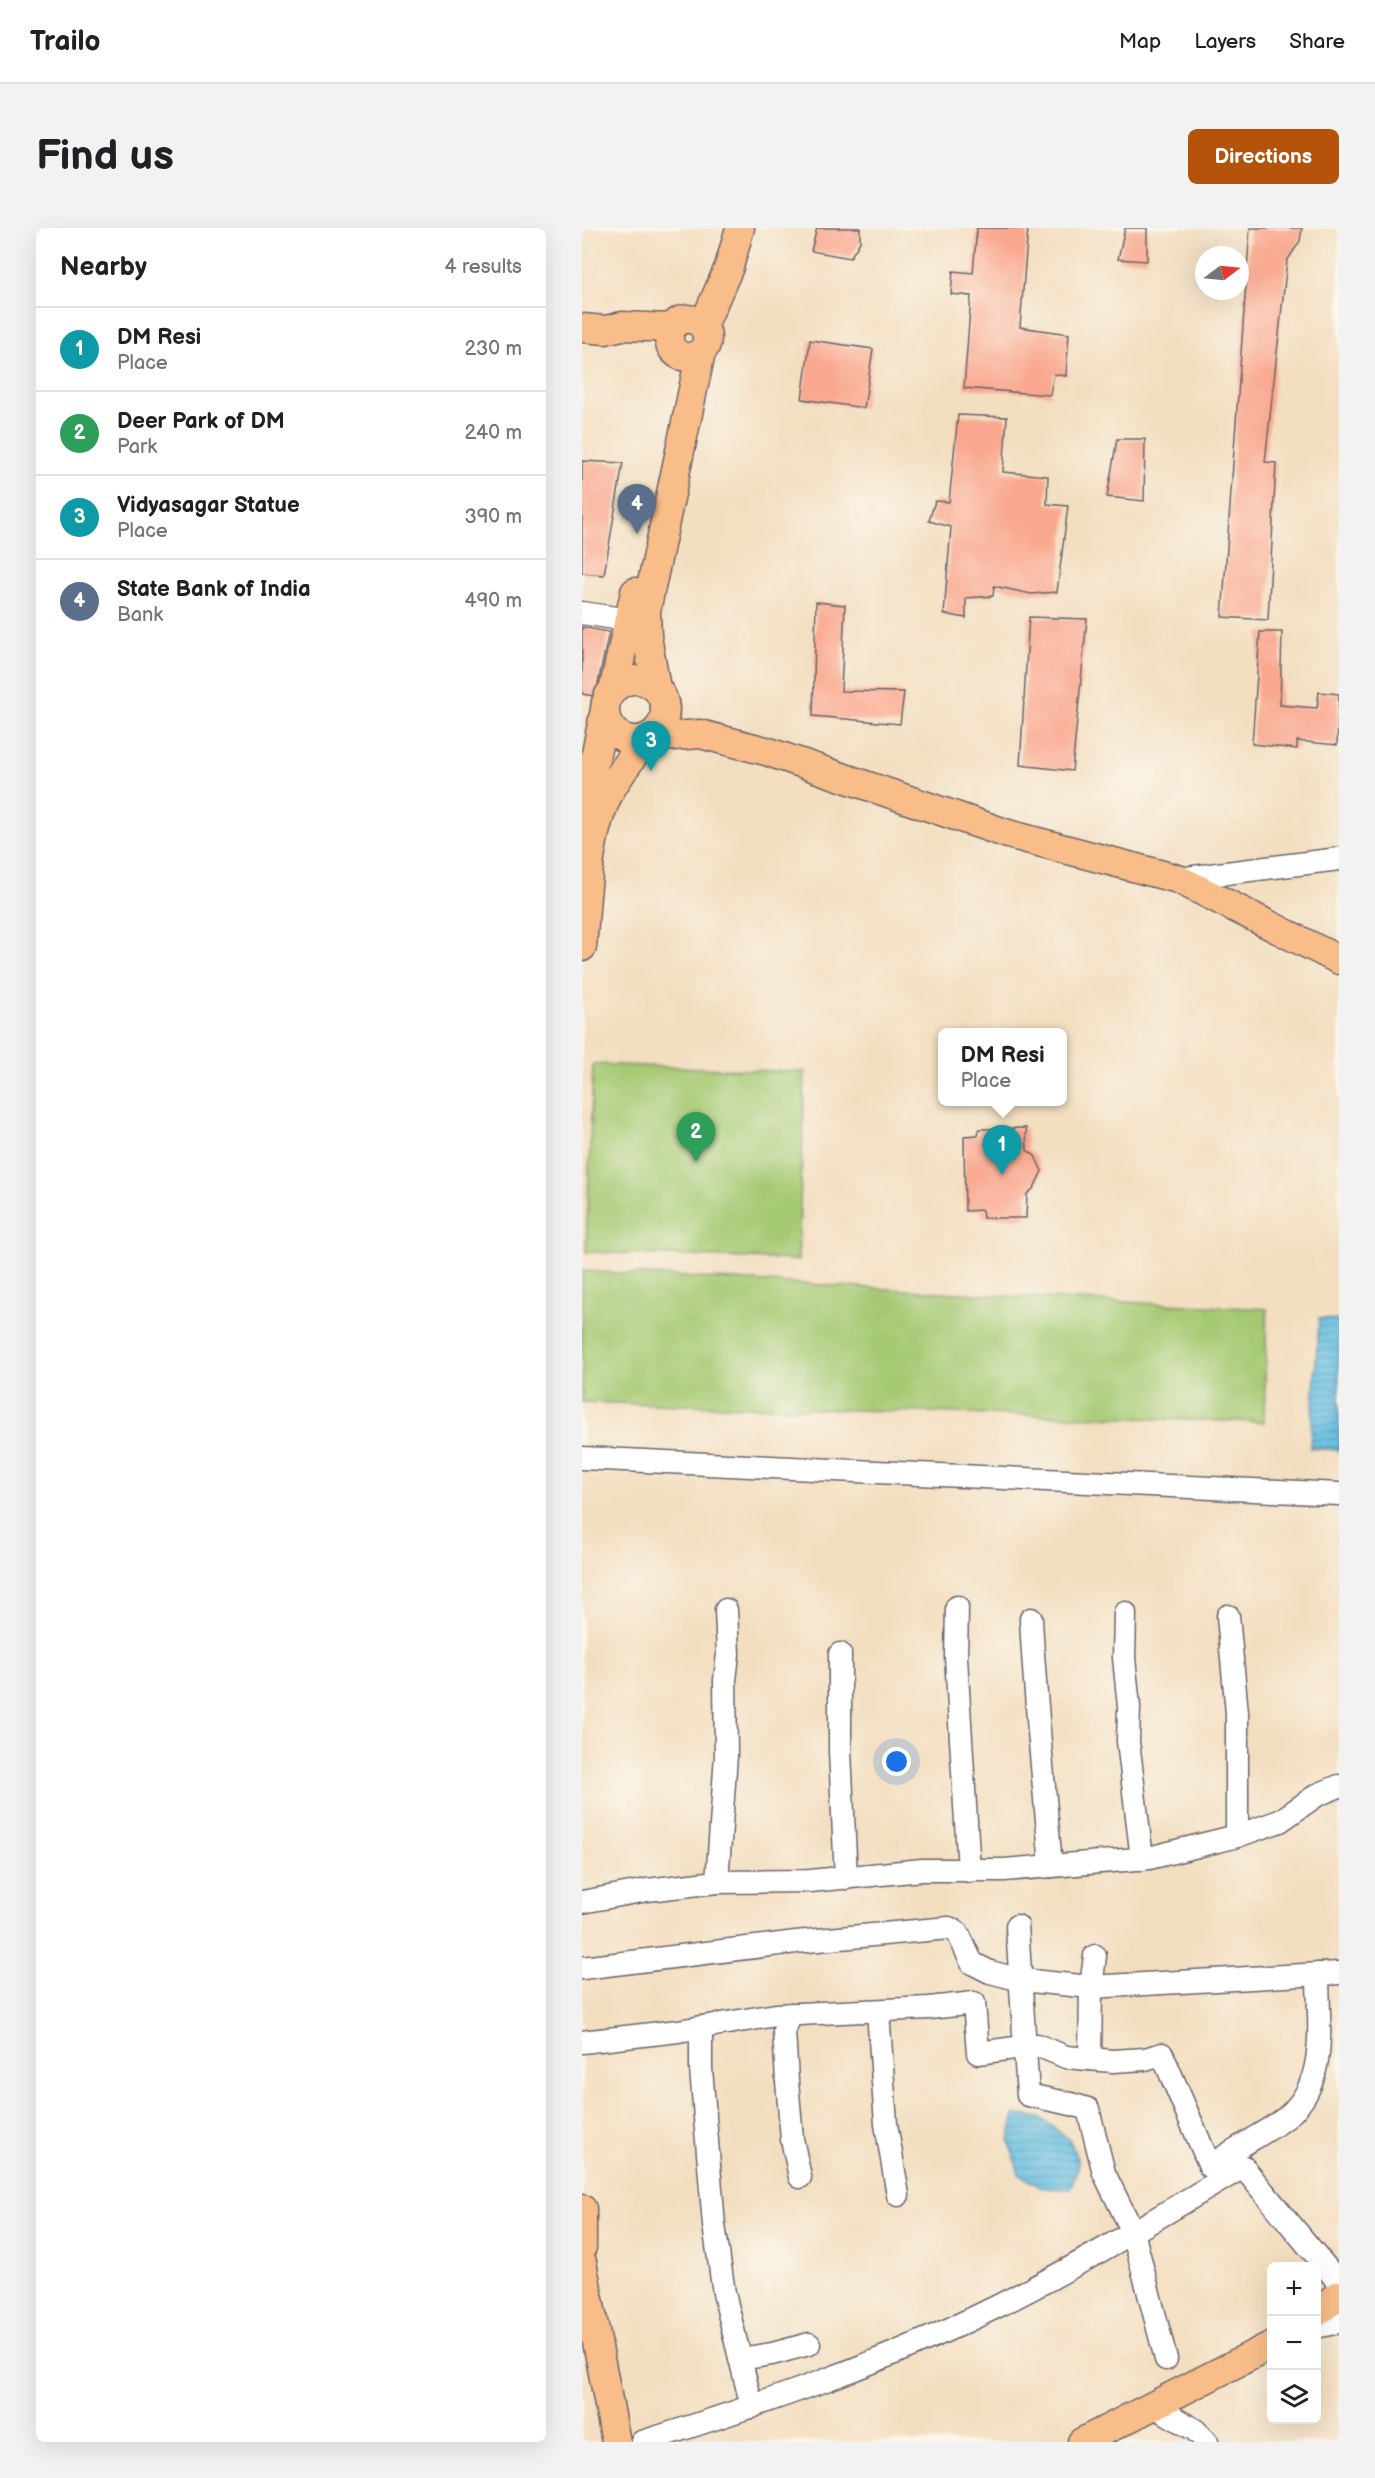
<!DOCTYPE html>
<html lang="en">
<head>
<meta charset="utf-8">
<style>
	:root { --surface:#fff; --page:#f2f2f2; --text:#202124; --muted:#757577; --line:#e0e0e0; --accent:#b45309 }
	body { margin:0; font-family:"Balsamiq Sans",sans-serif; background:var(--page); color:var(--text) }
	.controls { position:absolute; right:18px; bottom:18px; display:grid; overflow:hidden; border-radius:9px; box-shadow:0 6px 24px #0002 }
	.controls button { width:54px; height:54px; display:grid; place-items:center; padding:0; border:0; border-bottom:2px solid var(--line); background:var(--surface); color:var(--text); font:30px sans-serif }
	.compass { position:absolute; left:613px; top:18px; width:54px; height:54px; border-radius:50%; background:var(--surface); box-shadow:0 6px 24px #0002; rotate:74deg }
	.you { position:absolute; left:315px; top:1534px; width:21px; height:21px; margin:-15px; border:4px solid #fff; border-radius:50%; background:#1a73e8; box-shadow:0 0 0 9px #1a73e833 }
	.badge { display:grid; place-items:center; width:39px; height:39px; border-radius:50%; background:var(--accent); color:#fff; font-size:20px; font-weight:700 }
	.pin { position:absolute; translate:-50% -50px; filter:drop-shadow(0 2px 3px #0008) }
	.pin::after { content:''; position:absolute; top:32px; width:21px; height:18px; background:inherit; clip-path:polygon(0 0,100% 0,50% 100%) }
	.popup { position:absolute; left:356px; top:800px; width:129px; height:78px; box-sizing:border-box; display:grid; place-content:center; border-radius:9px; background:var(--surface); filter:drop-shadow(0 2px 4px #0005); font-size:20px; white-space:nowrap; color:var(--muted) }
	.popup b { font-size:22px; color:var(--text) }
	.popup::after { content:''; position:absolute; left:50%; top:100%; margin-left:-12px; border:12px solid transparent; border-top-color:var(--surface) }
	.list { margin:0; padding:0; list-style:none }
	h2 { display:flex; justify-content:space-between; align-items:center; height:78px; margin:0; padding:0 24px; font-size:26px }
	h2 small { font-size:20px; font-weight:400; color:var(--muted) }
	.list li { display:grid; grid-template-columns:39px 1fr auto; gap:18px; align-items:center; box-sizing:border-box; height:84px; padding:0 24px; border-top:2px solid var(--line) }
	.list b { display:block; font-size:22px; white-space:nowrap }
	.list p { margin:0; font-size:20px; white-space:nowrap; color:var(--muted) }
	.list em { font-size:20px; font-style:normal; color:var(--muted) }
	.icon { flex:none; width:33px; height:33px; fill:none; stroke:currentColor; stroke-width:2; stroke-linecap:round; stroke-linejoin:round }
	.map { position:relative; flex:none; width:757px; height:2214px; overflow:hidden; border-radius:9px }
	header { display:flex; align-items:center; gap:36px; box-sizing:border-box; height:84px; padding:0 30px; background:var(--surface); border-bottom:2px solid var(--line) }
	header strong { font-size:28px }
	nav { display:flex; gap:33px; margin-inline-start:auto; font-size:21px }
	.intro { display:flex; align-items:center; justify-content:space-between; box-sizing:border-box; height:144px; padding:0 36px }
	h1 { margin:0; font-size:42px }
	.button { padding:15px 27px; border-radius:9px; background:var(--accent); color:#fff; font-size:21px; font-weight:700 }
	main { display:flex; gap:36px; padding:0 36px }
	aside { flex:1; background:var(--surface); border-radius:9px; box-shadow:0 6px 24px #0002 }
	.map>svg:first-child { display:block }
</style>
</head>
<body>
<header>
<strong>Trailo</strong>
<nav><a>Map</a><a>Layers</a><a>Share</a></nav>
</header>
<div class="intro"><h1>Find us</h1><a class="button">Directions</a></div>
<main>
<aside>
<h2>Nearby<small>4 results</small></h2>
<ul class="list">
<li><span class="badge" style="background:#0f9aa8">1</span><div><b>DM Resi</b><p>Place</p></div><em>230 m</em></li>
<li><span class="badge" style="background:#2e9e5b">2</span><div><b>Deer Park of DM</b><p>Park</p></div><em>240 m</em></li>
<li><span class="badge" style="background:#0f9aa8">3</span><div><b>Vidyasagar Statue</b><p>Place</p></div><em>390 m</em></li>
<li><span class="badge" style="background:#5c6f8a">4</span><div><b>State Bank of India</b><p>Bank</p></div><em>490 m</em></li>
</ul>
</aside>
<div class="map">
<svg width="757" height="2214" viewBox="0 0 757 2214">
	<defs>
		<pattern id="water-rules" width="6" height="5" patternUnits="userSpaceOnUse" patternTransform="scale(1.5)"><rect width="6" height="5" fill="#64bee2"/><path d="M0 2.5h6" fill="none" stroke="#529ab8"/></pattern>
	</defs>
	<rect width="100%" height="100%" fill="#fbf7ec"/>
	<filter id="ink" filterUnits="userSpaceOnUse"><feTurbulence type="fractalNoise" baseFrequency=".0167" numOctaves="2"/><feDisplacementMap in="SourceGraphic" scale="12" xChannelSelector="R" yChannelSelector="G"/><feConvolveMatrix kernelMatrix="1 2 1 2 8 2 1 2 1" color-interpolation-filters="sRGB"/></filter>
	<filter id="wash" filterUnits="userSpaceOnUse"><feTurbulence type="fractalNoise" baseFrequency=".008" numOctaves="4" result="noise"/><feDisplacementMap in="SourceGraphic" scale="24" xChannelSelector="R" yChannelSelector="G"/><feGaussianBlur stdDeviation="1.35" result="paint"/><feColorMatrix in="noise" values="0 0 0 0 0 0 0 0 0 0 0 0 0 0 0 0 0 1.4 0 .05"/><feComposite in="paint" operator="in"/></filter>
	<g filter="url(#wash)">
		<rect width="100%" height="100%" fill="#f3dec0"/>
		<g fill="#a5c972" stroke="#647656" stroke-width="1.5">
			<polygon points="11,836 223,844 216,1032 4,1024"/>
			<polygon points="0,1043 478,1071 685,1081 682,1194 0,1174"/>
		</g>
		<g fill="url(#water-rules)" stroke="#43708e" stroke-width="1.5">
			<polygon points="737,1090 757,1093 757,1222 728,1220"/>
			<polygon points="433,1887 459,1890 488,1912 497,1937 488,1961 460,1960 437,1946 427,1911"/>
		</g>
		<g id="blocks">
			<g fill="#f9a88f">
				<polygon points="235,0 278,0 278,14 268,30 229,23"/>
				<polygon points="395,0 446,0 438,99 487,106 484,148 472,146 468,167 382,160 389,68 369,66 371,43 391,45"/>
				<polygon points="543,0 565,0 565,33 536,31"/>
				<polygon points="668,0 720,0 718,13 705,33 683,234 694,235 686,392 640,389"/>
				<polygon points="228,112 291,121 282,180 220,171"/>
				<polygon points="376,187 425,189 421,244 466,248 465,276 486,278 475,364 449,366 412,358 411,368 384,370 384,390 362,386 369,299 347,293 353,273 367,274"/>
				<polygon points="535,211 563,211 562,273 525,269"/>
				<polygon points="0,233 41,235 22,347 0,345"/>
				<polygon points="234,374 263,377 259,463 322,464 318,496 231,488"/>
				<polygon points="447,389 505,391 490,543 438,537"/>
				<polygon points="0,399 27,404 16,455 19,469 0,466"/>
				<polygon points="678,404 700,404 698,477 735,480 737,464 757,466 755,517 715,513 715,521 670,516"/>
				<polygon points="444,900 445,922 453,928 460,943 452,960 445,966 444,990 401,990 400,982 383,983 382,908 396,907 397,901"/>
			</g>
		</g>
	</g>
	<g filter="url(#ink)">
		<use href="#blocks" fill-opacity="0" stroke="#6b646a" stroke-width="1.5"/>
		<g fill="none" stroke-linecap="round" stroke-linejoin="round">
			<defs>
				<g id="minor">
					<polyline points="0,385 47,392"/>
					<polyline points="596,651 757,631"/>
					<polyline points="0,1230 757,1266"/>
					<polyline points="375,1379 374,1429 387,1643"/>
					<polyline points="543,1385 542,1430 547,1479 546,1513 560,1631"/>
					<polyline points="646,1388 655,1485 655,1608"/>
					<path d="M449,1391C453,1473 462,1555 469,1638"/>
					<polyline points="258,1426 258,1523 264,1650"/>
					<polyline points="135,1654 144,1527 143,1452 146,1426 144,1382"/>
					<polyline points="0,1674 65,1662 135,1654 228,1653 340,1642 422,1642 567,1630 655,1608 698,1593 735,1567 757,1558"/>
					<polyline points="435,1698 446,1867 489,1876 506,1881 522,1945 551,2004 584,2131"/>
					<polyline points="0,1740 214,1714 367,1700 376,1705 390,1735 408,1744 439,1752 509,1759 757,1745"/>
					<polyline points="296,1783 304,1896 316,1967"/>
					<polyline points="209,1786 202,1803 205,1853 210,1911 218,1949"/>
					<polyline points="119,1799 119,1841 132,1997 142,2065 170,2179"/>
					<polyline points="0,1814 96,1803 194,1787 347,1780 392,1775 396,1825 455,1817 484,1829 531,1833 563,1831 580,1826 628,1938 661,1939 757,2055"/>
					<polyline points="508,1831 509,1759 513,1728"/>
					<path d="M628,1938C651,1922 675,1909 698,1894C748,1860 736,1798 736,1746"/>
					<polyline points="734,2099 757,2094"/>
					<polyline points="158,2131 190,2126 227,2116"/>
					<polyline points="570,2177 613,2202 625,2214"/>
					<path d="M60,2214C181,2176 302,2135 416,2078C500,2036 580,1987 661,1939"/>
				</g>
				<g id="major">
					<circle cx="106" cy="110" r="19"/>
					<polyline points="121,98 147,39 158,0"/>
					<polyline points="0,100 24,102 40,98 88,100"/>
					<circle cx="53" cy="482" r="30"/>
					<polyline points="32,459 53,364"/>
					<polyline points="74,460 65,408 64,383 119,124"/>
					<polyline points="66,510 118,506 184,523 426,606 596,651 757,732"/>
					<polyline points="0,595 22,486"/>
					<path d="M0,719C5,669 4,611 27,565C37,546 51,529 63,511"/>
					<polyline points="0,1981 0,2019"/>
					<polyline points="0,2034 34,2214"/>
					<polyline points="734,2085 757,2067"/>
					<polyline points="500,2214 690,2117"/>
				</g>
			</defs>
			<use href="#minor" stroke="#6b646a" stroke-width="25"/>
			<use href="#major" stroke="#6b646a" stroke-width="31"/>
			<use href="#minor" stroke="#fff" stroke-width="22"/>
			<use href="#major" stroke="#f8bd89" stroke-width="28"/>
		</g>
	</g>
</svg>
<div class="controls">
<button>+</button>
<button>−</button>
<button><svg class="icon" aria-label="layers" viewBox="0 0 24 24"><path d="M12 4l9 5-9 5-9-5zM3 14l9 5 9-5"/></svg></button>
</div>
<svg class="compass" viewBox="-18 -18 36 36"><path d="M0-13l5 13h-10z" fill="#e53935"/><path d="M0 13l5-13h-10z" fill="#757577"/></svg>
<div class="you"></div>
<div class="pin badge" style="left:420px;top:947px;background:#0f9aa8">1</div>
<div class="popup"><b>DM Resi</b>Place</div>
<div class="pin badge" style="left:114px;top:934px;background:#2e9e5b">2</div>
<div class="pin badge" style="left:69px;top:543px;background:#0f9aa8">3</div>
<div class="pin badge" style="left:55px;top:306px;background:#5c6f8a">4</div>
</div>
</main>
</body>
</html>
